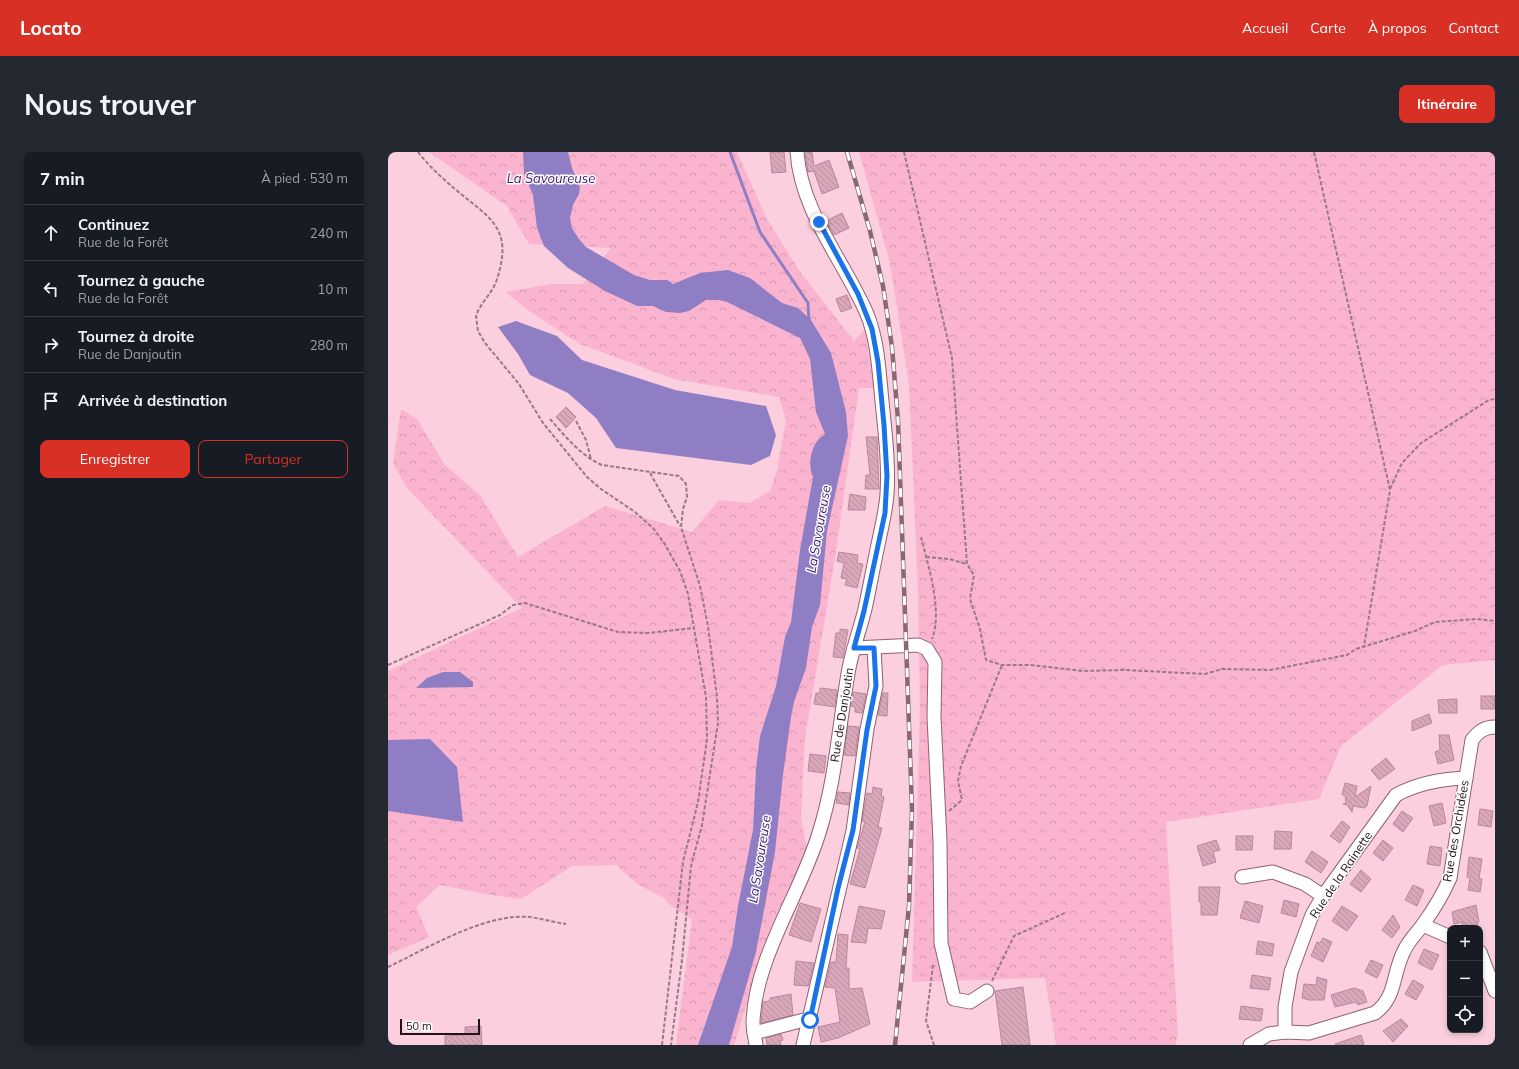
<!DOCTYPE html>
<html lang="fr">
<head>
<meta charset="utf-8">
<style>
	:root { --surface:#171b24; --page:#242831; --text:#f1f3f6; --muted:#9ea1a6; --line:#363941; --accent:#d93025 }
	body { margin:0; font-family:Mulish,sans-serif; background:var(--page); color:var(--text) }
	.controls { position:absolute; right:12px; bottom:12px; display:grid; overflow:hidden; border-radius:8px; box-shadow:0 2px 6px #0003 }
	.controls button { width:36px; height:36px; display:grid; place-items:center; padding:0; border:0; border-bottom:1px solid var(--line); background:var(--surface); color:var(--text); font:20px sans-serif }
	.scale { position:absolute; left:12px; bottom:10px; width:80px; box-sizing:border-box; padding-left:4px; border:2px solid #231118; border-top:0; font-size:11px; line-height:14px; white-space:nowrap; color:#231118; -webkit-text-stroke:3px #fefefe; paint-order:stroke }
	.stop { position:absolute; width:12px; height:12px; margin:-9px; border:3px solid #1a73e8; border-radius:50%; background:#fff }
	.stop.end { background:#1a73e8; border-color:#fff; box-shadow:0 1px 4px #0008 }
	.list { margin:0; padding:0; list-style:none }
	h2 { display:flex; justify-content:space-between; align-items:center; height:52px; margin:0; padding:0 16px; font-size:17px }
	h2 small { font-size:13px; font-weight:400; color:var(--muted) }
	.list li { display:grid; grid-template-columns:26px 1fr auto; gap:12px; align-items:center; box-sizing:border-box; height:56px; padding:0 16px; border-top:1px solid var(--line) }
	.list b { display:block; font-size:15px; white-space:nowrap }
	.list p { margin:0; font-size:13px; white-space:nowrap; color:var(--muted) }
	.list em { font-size:13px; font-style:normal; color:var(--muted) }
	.actions { display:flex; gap:8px; padding:12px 16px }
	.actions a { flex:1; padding:9px 0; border:1px solid var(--accent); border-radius:8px; text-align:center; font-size:14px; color:var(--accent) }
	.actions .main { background:var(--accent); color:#fff }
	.icon { flex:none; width:22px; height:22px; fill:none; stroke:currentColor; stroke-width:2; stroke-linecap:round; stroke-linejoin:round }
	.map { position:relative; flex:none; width:1107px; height:893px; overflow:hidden; border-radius:8px }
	header { display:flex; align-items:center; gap:24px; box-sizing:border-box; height:56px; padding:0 20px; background:var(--accent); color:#fff }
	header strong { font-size:19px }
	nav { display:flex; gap:22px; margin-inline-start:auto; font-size:14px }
	.intro { display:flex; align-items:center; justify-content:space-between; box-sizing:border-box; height:96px; padding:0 24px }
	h1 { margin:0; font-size:28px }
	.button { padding:10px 18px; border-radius:8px; background:var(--accent); color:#fff; font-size:14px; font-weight:700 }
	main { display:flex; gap:24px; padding:0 24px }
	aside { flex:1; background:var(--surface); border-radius:8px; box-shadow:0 2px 6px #0003 }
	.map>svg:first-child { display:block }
</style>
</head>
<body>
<header>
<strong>Locato</strong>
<nav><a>Accueil</a><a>Carte</a><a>À propos</a><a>Contact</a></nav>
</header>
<div class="intro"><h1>Nous trouver</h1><a class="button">Itinéraire</a></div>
<main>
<aside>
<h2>7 min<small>À pied · 530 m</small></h2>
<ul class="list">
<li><svg class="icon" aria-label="ahead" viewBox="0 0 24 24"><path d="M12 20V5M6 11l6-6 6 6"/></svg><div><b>Continuez</b><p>Rue de la Forêt</p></div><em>240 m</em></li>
<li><svg class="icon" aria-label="left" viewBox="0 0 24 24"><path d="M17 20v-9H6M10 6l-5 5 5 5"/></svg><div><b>Tournez à gauche</b><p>Rue de la Forêt</p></div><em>10 m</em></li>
<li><svg class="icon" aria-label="right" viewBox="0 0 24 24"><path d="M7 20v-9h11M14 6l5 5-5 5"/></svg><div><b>Tournez à droite</b><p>Rue de Danjoutin</p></div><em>280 m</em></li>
<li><svg class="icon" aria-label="arrive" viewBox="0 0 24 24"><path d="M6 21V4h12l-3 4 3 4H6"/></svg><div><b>Arrivée à destination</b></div></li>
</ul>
<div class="actions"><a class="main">Enregistrer</a><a>Partager</a></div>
</aside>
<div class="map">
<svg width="1107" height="893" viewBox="0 0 1107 893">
	<defs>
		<pattern id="forest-crowns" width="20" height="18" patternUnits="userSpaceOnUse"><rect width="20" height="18" fill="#fbb4cf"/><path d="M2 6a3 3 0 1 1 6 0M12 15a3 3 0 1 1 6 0" fill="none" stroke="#d79ab1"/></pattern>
		<pattern id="building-back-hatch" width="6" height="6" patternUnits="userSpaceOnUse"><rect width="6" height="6" fill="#daa6b9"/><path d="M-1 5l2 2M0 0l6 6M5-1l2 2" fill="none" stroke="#bb8e9e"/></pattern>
	</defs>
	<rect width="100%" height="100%" fill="#fbcfde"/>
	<g fill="url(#forest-crowns)">
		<polygon points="41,0 349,0 378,65 410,117 466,189 477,177 487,236 471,236 447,406 417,586 413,666 420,701 382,778 346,893 288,893 304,767 282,753 276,746 249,732 228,713 184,714 133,747 97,742 52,733 28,755 41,785 0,803 0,519 134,456 19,336 5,311 13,257 29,267 57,313 92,343 130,405 217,354 304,380 331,348 362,351 382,339 389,318 398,268 391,245 286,227 192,192 141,159 118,140 163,132 195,132 223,96 141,92 119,54"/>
		<polygon points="471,0 1107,0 1107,508 1055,513 953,594 931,647 778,670 790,883 787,893 668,893 657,826 524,830 532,555 530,439 521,233 502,111"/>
	</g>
	<g fill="#907ec5">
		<path d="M135,0H180L184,16L192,35L191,42L185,53L182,66L184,76L191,87L198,95L246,123L262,128H279L285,132L312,121L340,118L362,126L394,151L410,156L423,168L443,201L458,260L460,284L439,379L432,453L424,475L418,516L406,550L403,565L395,623L387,700L368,800L341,893H310L344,795L350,754L365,678L368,617L372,584L388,534L397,485L403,470L412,398L425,325C420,315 422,298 430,288C432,285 434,285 437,282L428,260L422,207L412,186L339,150L331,148H318L301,159L292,161L278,160L265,154H249L217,139L180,116L156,94L149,76L145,43L136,22Z"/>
		<polygon points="128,169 169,184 194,208 287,238 378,254 388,283 382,304 363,313 228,296 208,266 180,241 142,223 130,202 110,175"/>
		<polygon points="55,520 72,520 85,530 85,535 28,536 39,526"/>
		<polygon points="42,587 69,615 75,670 0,659 0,588"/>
	</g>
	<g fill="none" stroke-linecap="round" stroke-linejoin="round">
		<polyline stroke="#907ec5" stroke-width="3" points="342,0 372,80 420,151 421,170"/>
	</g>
	<g fill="url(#building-back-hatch)" stroke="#ba889a">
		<polygon points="382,0 396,0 398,20 384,21"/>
		<polygon points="424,0 426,14 441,8 451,35 434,42 426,19 420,20 417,1"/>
		<polygon points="454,61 461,76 446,83 438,69"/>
		<polygon points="459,143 464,156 453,160 448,147"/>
		<polygon points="178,255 188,265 178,276 168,265"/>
		<polygon points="478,285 489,285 491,337 477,337 478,323 482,323"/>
		<polygon points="462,342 478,345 477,358 460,358"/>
		<polygon points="451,400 470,403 469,411 475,412 469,436 457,433 459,427 453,426 456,411 449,409"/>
		<polygon points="452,477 460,478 455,506 445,505 448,481 452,481"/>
		<polygon points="432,536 449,538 447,555 426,552 428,541 432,541"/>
		<polygon points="465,540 478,542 474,561 467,560 467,555 463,554"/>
		<polygon points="495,541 500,541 499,564 490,563"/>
		<rect x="1093" y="544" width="14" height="13"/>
		<polygon points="1069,547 1069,561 1051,561 1050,548"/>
		<polygon points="1041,562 1044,571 1024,579 1024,569"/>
		<polygon points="460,574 471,575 467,604 456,603"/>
		<polygon points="1051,583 1061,583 1066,608 1050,612 1047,600 1052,598"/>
		<polygon points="422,602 438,604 436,621 420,619"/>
		<polygon points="998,606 1007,617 991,628 983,618"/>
		<polygon points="957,631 969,634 967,645 983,634 979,654 976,656 965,654 964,660 959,653 955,652 958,651 957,643 954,643"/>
		<polygon points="485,635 494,637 493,644 496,645 490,675 494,676 477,736 462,732 472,697 469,696 477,670 474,669 479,641 484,642"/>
		<polygon points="450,640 462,641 461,653 448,651"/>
		<polygon points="1054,651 1058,671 1046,674 1041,654"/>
		<polygon points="1092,657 1105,659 1103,675 1090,673"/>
		<polygon points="1014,659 1025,666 1015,680 1005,672"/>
		<polygon points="954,669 962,675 952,691 942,684"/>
		<polygon points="887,679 904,680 903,697 886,697"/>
		<polygon points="848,684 865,684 864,698 848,698"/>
		<polygon points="828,688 832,698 825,700 828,710 815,714 809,694"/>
		<polygon points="995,688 1005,696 995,709 985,701"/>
		<polygon points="1042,694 1054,696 1052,714 1039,712"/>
		<polygon points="924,699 940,710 933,721 917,710"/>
		<polygon points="1081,705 1094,707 1091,727 1094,727 1092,740 1080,738 1082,726 1079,725"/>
		<polygon points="973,718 983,727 973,740 962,732"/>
		<polygon points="1025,733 1036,738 1029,754 1017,748"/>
		<polygon points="811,735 832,735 829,763 813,763 813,750 811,750"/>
		<polygon points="896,748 911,752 908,765 893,761"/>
		<polygon points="857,749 875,754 871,771 852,766"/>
		<polygon points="412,751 433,757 423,790 401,783"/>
		<polygon points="1088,753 1091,770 1089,771 1090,776 1079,776 1078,773 1074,774 1074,770 1066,772 1064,760"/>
		<polygon points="471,754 497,759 493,777 480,776 478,791 463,790"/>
		<polygon points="954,754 970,764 959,779 944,769"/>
		<polygon points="1005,763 1012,775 1004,786 994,778"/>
		<polygon points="450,782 460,783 458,816 461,816 461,837 474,836 482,872 450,886 433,890 430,875 452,870 447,836 437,835 443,810 448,810"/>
		<polygon points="935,786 944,790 935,810 923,804 929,790 932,791"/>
		<polygon points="870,789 886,792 884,804 868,802"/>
		<polygon points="1036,797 1051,803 1044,818 1030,811"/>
		<polygon points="983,808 995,813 989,826 977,820"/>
		<polygon points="408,809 426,811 420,834 406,833"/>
		<polygon points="864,823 883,826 881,838 862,836"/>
		<polygon points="929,825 939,828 936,848 921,848 914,846 916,832 928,833"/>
		<polygon points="1025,828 1036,834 1028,848 1017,842"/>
		<polygon points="635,835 642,893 614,893 607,839"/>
		<polygon points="966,836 975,839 979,850 970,853 968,850 947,855 943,843"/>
		<polygon points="403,842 405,863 373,871 375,850 382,849 382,846"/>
		<polygon points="853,854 875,857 873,869 851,867"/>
		<polygon points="1013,867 1020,874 1005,890 995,879"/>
		<polygon points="93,874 94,893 57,893 57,884 77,883 77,875"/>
		<polygon points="393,882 395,888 392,889 393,893 379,893 378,886"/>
		<polygon points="973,883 976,893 948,893 947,892"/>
	</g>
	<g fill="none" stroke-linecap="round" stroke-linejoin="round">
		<defs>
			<g id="minor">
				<polyline points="466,496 530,493 539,497 547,510 546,565 552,689 553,791 566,847 582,850 599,839"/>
				<polyline points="854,725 885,720 917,732 935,744"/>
				<polyline points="1035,773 1062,785"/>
				<polyline points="1092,800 1107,839"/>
				<path d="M897,880V855L903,820L924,763L935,744L1008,643C1030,631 1053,627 1078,626"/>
				<polyline points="366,881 416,868 422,868"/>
				<path d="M368,893C367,885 365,877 365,870C367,806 413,741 431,681C448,628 451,571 461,516C465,496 472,477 477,457C482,434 486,411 491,388C494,373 498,358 499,342C501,311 497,280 494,249C491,220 490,189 479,162C456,109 413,60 409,0"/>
				<polyline points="415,893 465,679 479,577 488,534 486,496"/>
				<path d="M862,893L881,882L897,880L921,881L987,861C1009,845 1004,822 1016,799C1021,788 1029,781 1036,771C1046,757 1055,742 1062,726L1084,588C1090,580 1096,575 1107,575"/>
			</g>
		</defs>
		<use href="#minor" stroke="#8f6072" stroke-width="15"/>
		<g stroke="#997984" stroke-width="2" stroke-dasharray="4 2" stroke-linecap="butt">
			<path d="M30,0C40,13 54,26 67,37C101,66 126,75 109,127C105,141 92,151 88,164L90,179L97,191L131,232L155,271L199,325L213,337L247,360L265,376L276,391L292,419L300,442L318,545L319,587L310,650L295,710L274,893"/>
			<polyline points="516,0 564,206 579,412 586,423 582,447 592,477 598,508 614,513 643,513 695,519 736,518 817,522 834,517 882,518 959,503 968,497 1027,479 1047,470 1089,467 1107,469"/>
			<polyline points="926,0 1002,338 976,494"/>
			<path d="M162,267C177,284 193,304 214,313L291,324L298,332L299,345L295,357L293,375L312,434L320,474L329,545L330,571L314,673L303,714L294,808L283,893"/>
			<polyline points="188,269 198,288 203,307"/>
			<polyline points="262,321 292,374"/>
			<polyline points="1002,337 1014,311 1033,291 1101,248 1107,247"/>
			<path d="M533,385C540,413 555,459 544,487"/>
			<polyline points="538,405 561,407 579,412"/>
			<polyline points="0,513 112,463 125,453 137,451 230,480 260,481 306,476"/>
			<polyline points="561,659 574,648 570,629 573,614 614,513"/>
			<polyline points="545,813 538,869 546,893"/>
			<path d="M0,815C40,796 97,761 142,765C154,767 166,770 178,772"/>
			<polyline points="604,829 626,784 679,760"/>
			<polyline points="0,890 6,893"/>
		</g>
		<use href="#minor" stroke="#fff" stroke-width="13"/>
		<defs>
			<polyline id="rail" points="459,0 482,79 495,134 504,195 510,268 524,657 521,754 507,893"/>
		</defs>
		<use href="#rail" stroke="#876974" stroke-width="4.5"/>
		<use href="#rail" stroke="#fefefe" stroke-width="3" stroke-dasharray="9" stroke-linecap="butt"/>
	</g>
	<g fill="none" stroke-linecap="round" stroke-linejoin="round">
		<polyline stroke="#1a73e8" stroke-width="5" points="422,868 450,736 465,678 479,578 488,534 486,496 466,496 476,459 497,361 499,324 496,273 490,210 484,177 470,142 431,70"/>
	</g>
	<g text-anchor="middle" stroke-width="3" stroke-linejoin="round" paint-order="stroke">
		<g font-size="12" fill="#231118" stroke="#fefefe">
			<text transform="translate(454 563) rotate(-81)" y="4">Rue de Danjoutin</text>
			<text transform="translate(1068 679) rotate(-80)" y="4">Rue des Orchidées</text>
			<text transform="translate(953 723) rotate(-56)" y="4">Rue de la Rainette</text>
		</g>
		<g font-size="13" font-style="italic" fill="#38186c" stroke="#fefefe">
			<text x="163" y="31">La Savoureuse</text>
			<text transform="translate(430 377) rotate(-80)" y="5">La Savoureuse</text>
			<text transform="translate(371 707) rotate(-81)" y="5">La Savoureuse</text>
		</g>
	</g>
</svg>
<div class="controls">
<button>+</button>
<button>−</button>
<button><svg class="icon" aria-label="locate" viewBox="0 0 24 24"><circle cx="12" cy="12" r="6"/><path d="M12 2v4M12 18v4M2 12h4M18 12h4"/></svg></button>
</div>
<div class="scale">50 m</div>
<div class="stop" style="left:422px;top:868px"></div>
<div class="stop end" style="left:431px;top:70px"></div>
</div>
</main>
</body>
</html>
